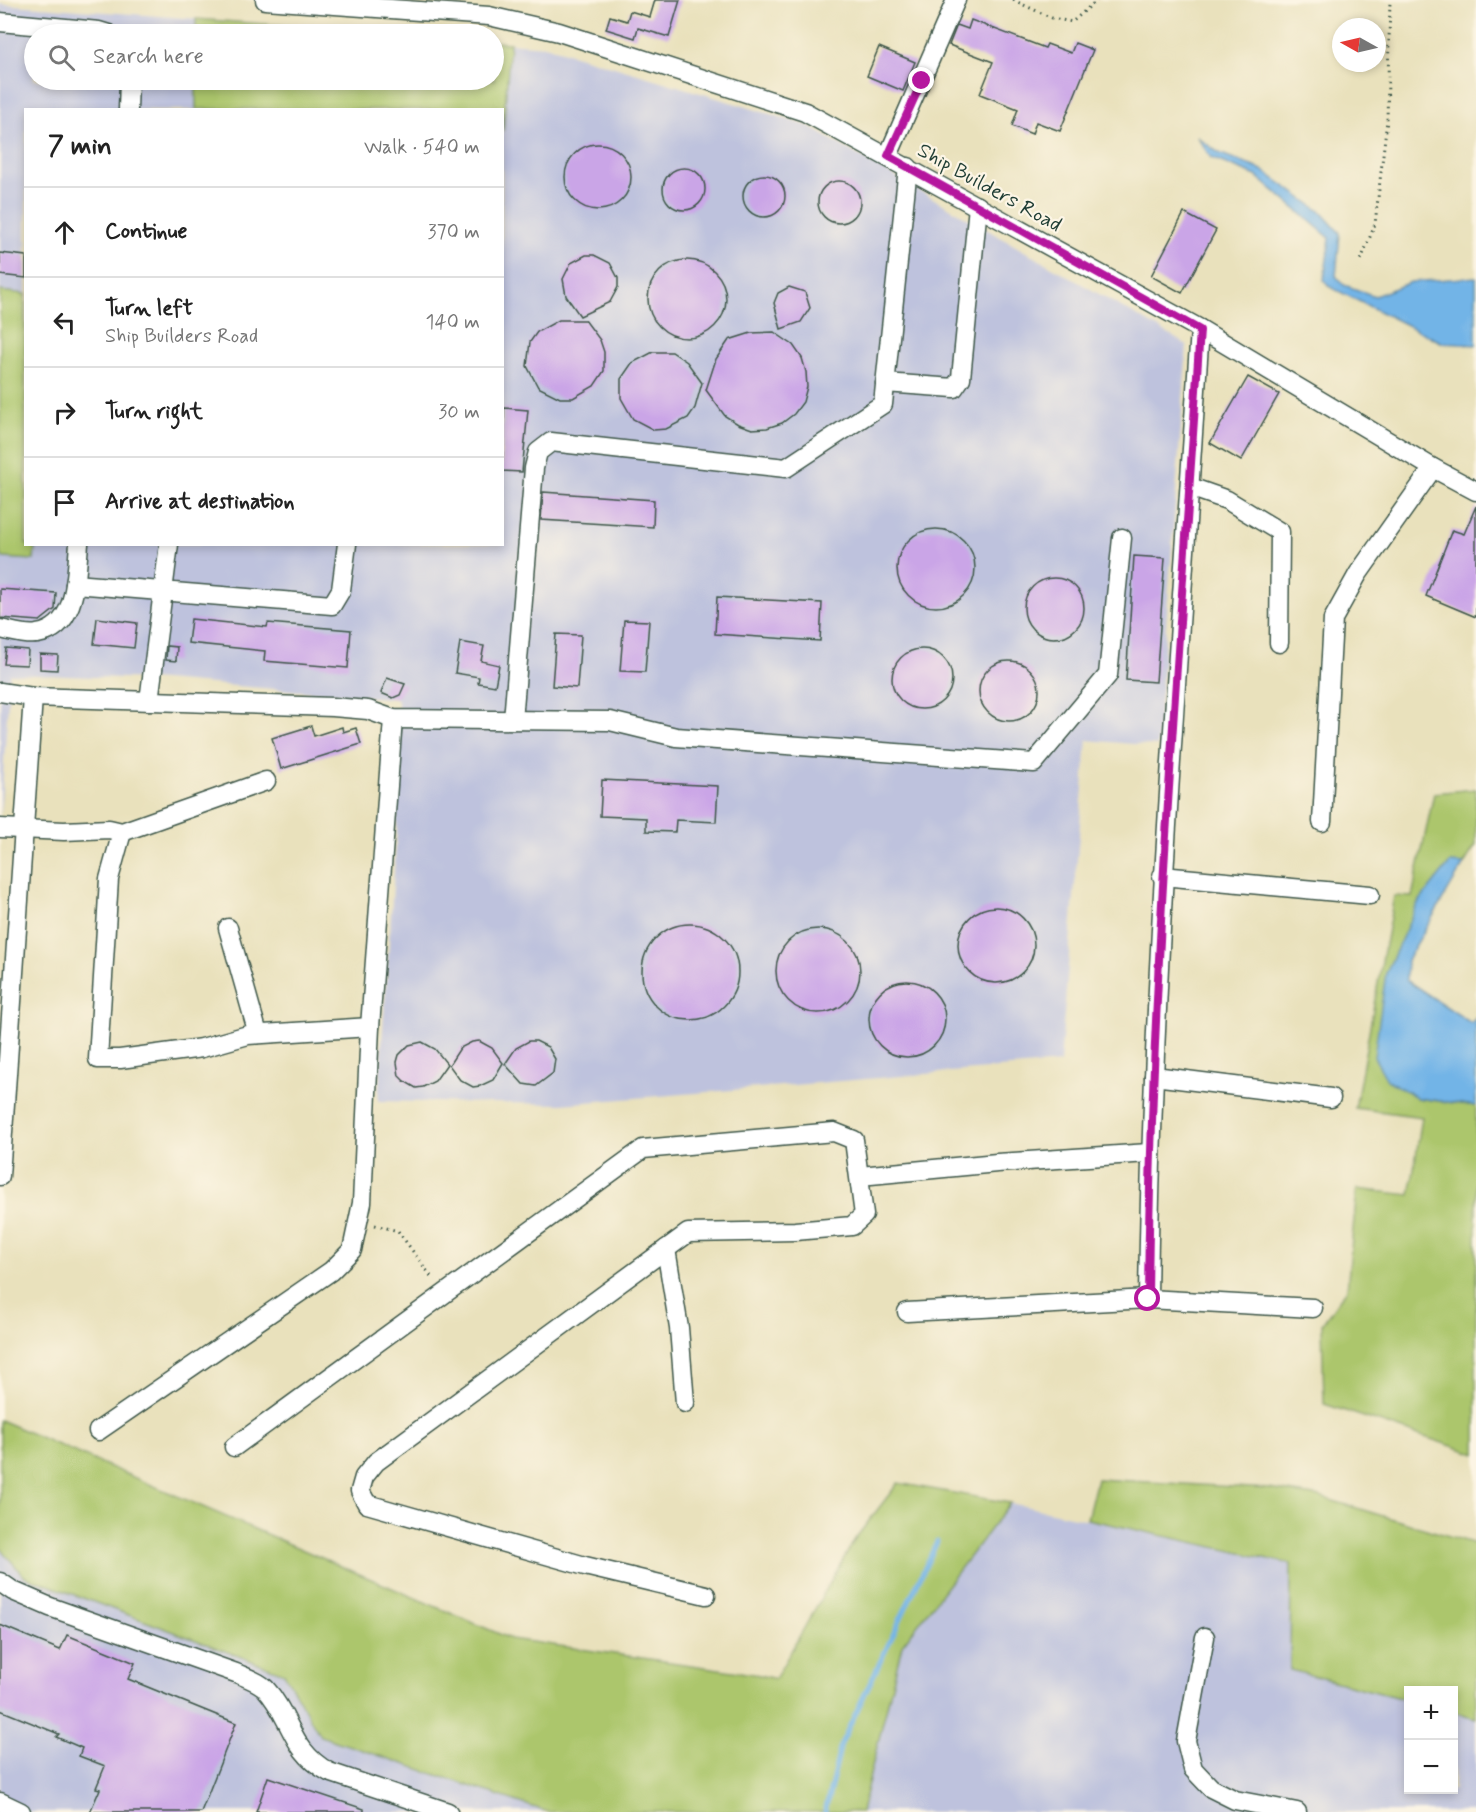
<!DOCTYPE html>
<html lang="en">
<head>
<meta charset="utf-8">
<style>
	:root { --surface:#fff; --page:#f6f6f6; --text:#222; --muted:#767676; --line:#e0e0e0 }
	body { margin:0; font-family:Mynerve,sans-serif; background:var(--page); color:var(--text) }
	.controls { position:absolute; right:18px; bottom:18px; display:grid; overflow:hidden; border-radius:0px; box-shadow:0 3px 9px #0003 }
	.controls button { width:54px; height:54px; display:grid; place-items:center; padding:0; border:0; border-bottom:2px solid var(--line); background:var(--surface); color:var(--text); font:30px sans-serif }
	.compass { position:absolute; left:1332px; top:18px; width:54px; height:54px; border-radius:50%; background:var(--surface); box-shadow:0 3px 9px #0003; rotate:278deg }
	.stop { position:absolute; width:18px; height:18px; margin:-14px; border:4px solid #b5179e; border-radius:50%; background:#fff }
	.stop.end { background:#b5179e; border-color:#fff; box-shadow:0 2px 6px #0008 }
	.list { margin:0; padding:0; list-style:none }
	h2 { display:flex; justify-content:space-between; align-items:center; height:78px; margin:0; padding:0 24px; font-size:26px }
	h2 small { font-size:20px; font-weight:400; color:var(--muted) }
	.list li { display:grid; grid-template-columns:39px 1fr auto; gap:18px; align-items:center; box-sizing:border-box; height:90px; padding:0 24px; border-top:2px solid var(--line) }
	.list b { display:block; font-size:22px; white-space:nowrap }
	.list p { margin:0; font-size:20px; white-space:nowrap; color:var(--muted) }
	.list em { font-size:20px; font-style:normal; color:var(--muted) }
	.icon { flex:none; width:33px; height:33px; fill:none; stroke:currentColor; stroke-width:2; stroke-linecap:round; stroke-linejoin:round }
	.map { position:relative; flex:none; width:1476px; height:1812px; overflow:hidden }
	.search { position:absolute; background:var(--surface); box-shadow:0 3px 9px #0003; left:24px; top:24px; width:480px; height:66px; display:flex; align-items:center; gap:15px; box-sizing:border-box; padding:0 21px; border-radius:33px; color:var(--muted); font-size:22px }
	.panel { position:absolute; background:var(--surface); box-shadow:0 3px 9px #0003; left:24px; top:108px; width:480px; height:438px; border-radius:0px }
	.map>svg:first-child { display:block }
</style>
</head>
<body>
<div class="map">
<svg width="1476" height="1812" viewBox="0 0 1476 1812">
	<rect width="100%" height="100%" fill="#fcf5e5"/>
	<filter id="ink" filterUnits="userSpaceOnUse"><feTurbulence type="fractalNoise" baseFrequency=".0167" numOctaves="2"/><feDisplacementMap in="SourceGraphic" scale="12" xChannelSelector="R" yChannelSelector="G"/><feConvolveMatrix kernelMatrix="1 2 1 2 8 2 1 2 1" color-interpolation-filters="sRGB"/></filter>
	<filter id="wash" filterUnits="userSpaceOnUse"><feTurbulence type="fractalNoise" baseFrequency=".008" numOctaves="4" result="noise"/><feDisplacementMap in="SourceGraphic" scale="24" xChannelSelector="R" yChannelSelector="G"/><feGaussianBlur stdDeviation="1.35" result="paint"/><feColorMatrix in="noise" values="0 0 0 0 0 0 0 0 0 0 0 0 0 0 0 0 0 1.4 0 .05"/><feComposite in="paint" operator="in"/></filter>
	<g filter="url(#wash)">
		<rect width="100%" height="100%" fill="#e9e1bc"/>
		<g fill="#bec2dd" fill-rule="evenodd">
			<path d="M0,4L394,34H34V80H494V42L545,46L806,125L1187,345L1157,746L1087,740L1060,1063L562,1104L378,1101L397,829L398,699L151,679L10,674L0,818ZM26,110H502V544H26Z"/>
			<polygon points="0,1420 511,1639 760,1675 783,1812 0,1812"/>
			<polygon points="1010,1503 1291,1564 1290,1669 1408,1700 1408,1790 1454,1790 1454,1712 1476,1718 1476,1812 861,1812 902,1645"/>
		</g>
		<g fill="#acc66c" stroke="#668250" stroke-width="1.5">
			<polygon points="196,19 394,34 196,34"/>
			<polygon points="494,42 510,43 503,131 502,110 196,109 196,80 494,80"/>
			<polygon points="0,291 25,294 26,544 35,545 34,560 3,558 0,553"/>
			<polygon points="1476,789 1476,845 1464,864 1449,864 1418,904 1386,973 1417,1098 1476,1106 1476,1454 1324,1404 1322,1324 1347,1289 1357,1189 1410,1195 1422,1117 1355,1108 1394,896 1412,897 1434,793"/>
			<polygon points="0,1420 511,1639 760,1675 775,1679 855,1539 898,1483 1010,1503 902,1645 861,1812 548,1812 320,1736 284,1673 24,1576 0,1548"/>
			<polygon points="1097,1479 1269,1489 1320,1497 1476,1544 1476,1718 1454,1712 1454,1690 1408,1690 1408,1700 1290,1670 1291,1564 1087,1519"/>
		</g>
		<g fill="#72b4e7" stroke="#48788e" stroke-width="1.5">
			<polygon points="1197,137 1219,153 1262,170 1320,211 1340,233 1336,276 1344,285 1375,296 1411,282 1476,277 1476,345 1443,343 1328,286 1324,280 1330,238 1256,176 1211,158"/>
			<polygon points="1450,863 1464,864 1407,960 1406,980 1471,1023 1476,1018 1476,1106 1418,1098 1387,1080 1374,1057 1386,973 1418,903"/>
		</g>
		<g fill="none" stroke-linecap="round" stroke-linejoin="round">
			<polyline stroke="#72b4e7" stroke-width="5" points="825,1812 841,1744 937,1542"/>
		</g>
		<g id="blocks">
			<g fill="#caa5e7">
				<polygon points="655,0 680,0 669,37 638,28 635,38 606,29 610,16 627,21 630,11 650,17"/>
				<polygon points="971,20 1045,48 1047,44 1071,53 1075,43 1093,50 1060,131 1036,122 1032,134 1012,126 1018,109 980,94 993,62 949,45 957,25 968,29"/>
				<polygon points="879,47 915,62 903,91 867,76"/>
				<circle cx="598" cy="177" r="33"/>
				<circle cx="684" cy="189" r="21"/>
				<circle cx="764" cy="196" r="21"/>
				<circle cx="839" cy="202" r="21"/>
				<polygon points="1184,213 1216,230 1182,293 1151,276"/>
				<polygon points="0,253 26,256 26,278 0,275"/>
				<polygon points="586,255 594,255 610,263 618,278 618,287 610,302 580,316 566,296 563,279 571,263"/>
				<circle cx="687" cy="299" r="39"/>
				<polygon points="789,287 805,292 810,308 801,322 781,329 774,303 778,293"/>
				<polygon points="559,320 585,320 600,340 604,352 604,371 594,386 573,398 560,398 538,387 527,366 530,342 537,332"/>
				<polygon points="774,332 793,345 802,358 806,372 807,387 803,402 794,414 782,423 767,428 752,429 738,424 725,416 706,390 716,359 729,340 751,333"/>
				<polygon points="653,352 672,352 687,362 702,383 695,408 688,418 666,429 654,430 633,419 621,398 621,379 632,363"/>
				<polygon points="1248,377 1279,394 1241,461 1210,443"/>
				<polygon points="504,408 528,410 522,472 502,471"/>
				<polygon points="543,492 654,500 653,527 541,520"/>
				<polygon points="1476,506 1476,617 1426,596 1452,530 1464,534"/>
				<circle cx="936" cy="568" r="39"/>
				<polygon points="1134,556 1165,558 1156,682 1126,680"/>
				<circle cx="1054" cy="608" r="30"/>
				<polygon points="0,589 56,593 55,609 40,621 0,618"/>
				<polygon points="717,597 822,603 820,641 715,634"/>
				<polygon points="97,618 137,623 134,648 94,644"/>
				<polygon points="191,619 267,627 268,623 351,630 348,668 264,661 265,651 188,643"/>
				<polygon points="624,620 649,621 645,672 620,671"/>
				<polygon points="556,634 581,635 577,688 552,686"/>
				<polygon points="460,642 484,646 481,661 499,665 495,686 478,683 479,677 455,673"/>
				<polygon points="167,646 177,647 176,661 166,660"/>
				<polygon points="6,648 28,650 27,665 4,664"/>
				<circle cx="922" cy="679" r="30"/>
				<polygon points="40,654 58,655 57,670 40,669"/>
				<circle cx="1009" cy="691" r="30"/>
				<polygon points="387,678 405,684 400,695 393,698 381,693"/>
				<polygon points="311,726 314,736 342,727 343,732 356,728 361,744 281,769 272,738"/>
				<polygon points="602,780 718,786 716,822 676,820 675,832 646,831 646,818 600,816"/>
				<circle cx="996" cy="945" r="38"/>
				<circle cx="690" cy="972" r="48"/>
				<circle cx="818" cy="971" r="42"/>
				<circle cx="907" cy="1019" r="38"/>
				<polygon points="479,1041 492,1048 503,1063 493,1080 480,1086 473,1087 460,1080 449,1065 460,1048 472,1042"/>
				<polygon points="529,1041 536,1041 548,1047 555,1059 553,1073 536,1086 523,1084 505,1064 516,1048"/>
				<polygon points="422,1042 435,1049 447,1064 435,1081 423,1087 416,1088 404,1081 399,1076 397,1062 399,1055 409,1045"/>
				<polygon points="0,1625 60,1650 67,1635 135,1663 128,1679 236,1723 201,1812 90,1812 100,1789 96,1788 105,1766 79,1756 82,1748 56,1737 59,1734 0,1710"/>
				<polygon points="268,1777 364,1809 364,1812 256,1812"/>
			</g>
		</g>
	</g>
	<g filter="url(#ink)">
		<use href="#blocks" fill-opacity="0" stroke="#3d5648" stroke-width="1.5"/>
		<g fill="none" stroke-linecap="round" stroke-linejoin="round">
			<defs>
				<g id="minor">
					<polyline points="265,0 489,16 559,32 805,112 1200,329 1433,468 1476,491"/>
					<polyline points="0,22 99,31 109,34"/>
					<polyline points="128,110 129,80"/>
					<polyline points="888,156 956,0"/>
					<polyline points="885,383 954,388 961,378 978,206"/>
					<polyline points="1190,487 1227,500 1280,532 1279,643"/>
					<polyline points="75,584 332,605 341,590 347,544"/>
					<path d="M0,629C11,631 26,636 37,634C78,628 76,575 79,544"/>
					<polyline points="0,692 33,697 333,707 368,710 393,719 610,721 676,737 1034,763 1108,675 1122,538"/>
					<polyline points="149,701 169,544"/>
					<polyline points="513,720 534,468 538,452 551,442 786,468 883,404 908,167"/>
					<polyline points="1322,822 1333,619 1358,574 1433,468"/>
					<polyline points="0,828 64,831 109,829 122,832 266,781"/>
					<polyline points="122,832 109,879 98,1059 120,1059 202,1048 248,1035 370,1027"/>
					<polyline points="1162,876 1370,895"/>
					<polyline points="228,928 258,1034"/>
					<polyline points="1154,1076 1331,1098"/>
					<polyline points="0,1176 33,697"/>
					<polyline points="860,1176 997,1163 1149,1153"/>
					<polyline points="666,1249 679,1328 685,1403"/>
					<path d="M1148,1299C1152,975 1179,653 1200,329"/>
					<polyline points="907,1312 1148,1299 1313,1308"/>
					<polyline points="98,1431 331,1271 352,1250 362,1203 370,1027 393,719"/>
					<polyline points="234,1447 643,1149 834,1132 854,1140 864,1215 852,1226 795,1231 688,1233 376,1462 364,1477 360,1491 367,1504 585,1566 706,1595"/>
					<path d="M0,1582L13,1591L50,1607L236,1673C245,1677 258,1681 265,1688C292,1717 290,1751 329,1772L448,1812"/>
					<polyline points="1205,1637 1186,1741 1193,1769 1211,1788 1235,1800 1297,1812"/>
					<polyline points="0,1802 21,1812"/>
				</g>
			</defs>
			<use href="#minor" stroke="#3d5648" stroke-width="21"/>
			<g stroke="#3d5648" stroke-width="3" stroke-dasharray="1.5 4.5" stroke-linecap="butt">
				<polyline points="1013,0 1052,18 1072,22 1097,0"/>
				<polyline points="1361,260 1375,224 1387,120 1390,0"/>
				<polyline points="375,1225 398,1231 433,1279"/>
			</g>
			<use href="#minor" stroke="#fff" stroke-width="18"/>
		</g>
	</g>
	<g fill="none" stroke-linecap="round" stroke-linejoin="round" filter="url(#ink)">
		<path stroke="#b5179e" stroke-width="8" d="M922,81L888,156L1200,330C1179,653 1151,975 1148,1299"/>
	</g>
	<g text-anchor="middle" stroke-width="4.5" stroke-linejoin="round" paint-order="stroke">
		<g font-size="21" fill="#1f3d34" stroke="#fcf5e5">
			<text transform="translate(990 187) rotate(29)" y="7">Ship Builders Road</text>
		</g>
	</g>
</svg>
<div class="controls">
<button>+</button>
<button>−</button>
</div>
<svg class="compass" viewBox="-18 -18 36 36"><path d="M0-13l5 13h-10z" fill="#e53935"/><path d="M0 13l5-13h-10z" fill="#767676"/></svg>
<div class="stop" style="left:1148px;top:1299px"></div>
<div class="stop end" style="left:922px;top:81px"></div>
<div class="search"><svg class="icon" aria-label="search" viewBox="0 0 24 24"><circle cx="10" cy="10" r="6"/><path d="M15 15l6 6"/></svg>Search here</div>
<section class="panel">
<h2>7 min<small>Walk · 540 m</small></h2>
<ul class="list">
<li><svg class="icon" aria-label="ahead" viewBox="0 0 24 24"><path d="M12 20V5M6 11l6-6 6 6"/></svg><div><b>Continue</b></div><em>370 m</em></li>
<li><svg class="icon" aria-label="left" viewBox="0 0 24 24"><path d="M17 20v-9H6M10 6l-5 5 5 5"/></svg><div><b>Turn left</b><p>Ship Builders Road</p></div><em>140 m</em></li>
<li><svg class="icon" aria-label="right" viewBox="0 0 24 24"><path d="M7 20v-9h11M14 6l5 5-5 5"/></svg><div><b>Turn right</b></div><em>30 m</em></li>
<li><svg class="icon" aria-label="arrive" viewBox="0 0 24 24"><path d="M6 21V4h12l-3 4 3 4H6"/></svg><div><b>Arrive at destination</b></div></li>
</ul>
</section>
</div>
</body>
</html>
